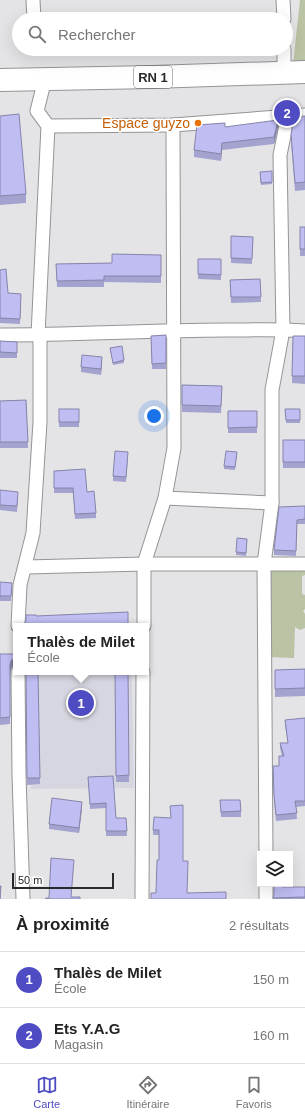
<!DOCTYPE html>
<html lang="fr">
<head>
<meta charset="utf-8">
<style>
	:root { --surface:#fff; --page:#f6f6f6; --text:#222; --muted:#767676; --line:#e0e0e0; --accent:#4f4cc3 }
	body { margin:0; font-family:Arial,sans-serif; background:var(--page); color:var(--text) }
	.controls { position:absolute; right:12px; bottom:12px; display:grid; overflow:hidden; border-radius:0px; box-shadow:0 4px 16px #0002 }
	.controls button { width:36px; height:36px; display:grid; place-items:center; padding:0; border:0; border-bottom:1px solid var(--line); background:var(--surface); color:var(--text); font:20px sans-serif }
	.scale { position:absolute; left:12px; bottom:10px; width:102px; box-sizing:border-box; padding-left:4px; border:2px solid #29292a; border-top:0; font-size:11px; line-height:14px; white-space:nowrap; color:#29292a; -webkit-text-stroke:3px #fff; paint-order:stroke }
	.you { position:absolute; left:154px; top:416px; width:14px; height:14px; margin:-10px; border:3px solid #fff; border-radius:50%; background:#1a73e8; box-shadow:0 0 0 6px #1a73e833 }
	.badge { display:grid; place-items:center; width:26px; height:26px; border-radius:50%; background:var(--accent); color:#fff; font-size:13px; font-weight:700 }
	.pin { position:absolute; translate:-50% -50%; border:2px solid #fff; box-shadow:0 1px 4px #0006 }
	.popup { position:absolute; left:13px; top:623px; width:136px; height:52px; box-sizing:border-box; display:grid; place-content:center; border-radius:0px; background:var(--surface); filter:drop-shadow(0 1px 3px #0005); font-size:13px; white-space:nowrap; color:var(--muted) }
	.popup b { font-size:15px; color:var(--text) }
	.popup::after { content:''; position:absolute; left:50%; top:100%; margin-left:-8px; border:8px solid transparent; border-top-color:var(--surface) }
	.list { margin:0; padding:0; list-style:none }
	h2 { display:flex; justify-content:space-between; align-items:center; height:52px; margin:0; padding:0 16px; font-size:17px }
	h2 small { font-size:13px; font-weight:400; color:var(--muted) }
	.list li { display:grid; grid-template-columns:26px 1fr auto; gap:12px; align-items:center; box-sizing:border-box; height:56px; padding:0 16px; border-top:1px solid var(--line) }
	.list b { display:block; font-size:15px; white-space:nowrap }
	.list p { margin:0; font-size:13px; white-space:nowrap; color:var(--muted) }
	.list em { font-size:13px; font-style:normal; color:var(--muted) }
	.icon { flex:none; width:22px; height:22px; fill:none; stroke:currentColor; stroke-width:2; stroke-linecap:round; stroke-linejoin:round }
	.map { position:relative; flex:none; width:305px; height:899px; overflow:hidden }
	.search { position:absolute; background:var(--surface); box-shadow:0 4px 16px #0002; left:12px; right:12px; top:12px; height:44px; display:flex; align-items:center; gap:10px; box-sizing:border-box; padding:0 14px; border-radius:22px; color:var(--muted); font-size:15px }
	.sheet { height:164px; background:var(--surface) }
	nav { display:flex; justify-content:space-around; align-items:center; box-sizing:border-box; height:56px; border-top:1px solid var(--line); background:var(--surface); font-size:11px; color:var(--muted) }
	nav a { display:grid; justify-items:center; gap:2px }
	nav .on { color:var(--accent) }
	.map>svg:first-child { display:block }
</style>
</head>
<body>
<div class="map">
<svg width="305" height="899" viewBox="0 0 305 899">
	<rect width="100%" height="100%" fill="#e4e4e7"/>
	<polygon fill="#d6d6e1" points="29,672 132,672 134,788 31,789"/>
	<g fill="#bac3a4">
		<polygon points="300,0 305,0 305,64 293,64"/>
		<polygon points="268,567 305,570 305,575 302,576 302,594 305,595 305,609 303,611 305,614 305,628 300,630 295,627 294,658 265,657"/>
	</g>
	<g fill="none" stroke-linecap="round" stroke-linejoin="round">
		<defs>
			<g id="street">
				<polyline points="33,0 34,19"/>
				<polyline points="283,0 284,19"/>
				<polyline points="284,49 284,73"/>
				<polyline points="48,126 173,125 305,115"/>
				<path d="M0,335C75,335 150,330 226,330C252,330 279,329 305,331"/>
				<polyline points="165,498 272,503"/>
				<polyline points="26,567 144,564 305,564"/>
				<polyline points="18,626 20,585 33,533 40,422 40,341 38,335 48,126 37,111 45,79"/>
				<polyline points="144,626 144,564 165,498 174,448 173,125"/>
				<polyline points="18,672 19,775 23,899"/>
				<polyline points="266,854 264,564 272,503 272,390 283,330 280,155 288,116"/>
				<polyline points="266,884 266,899"/>
				<polyline points="142,899 143,672"/>
			</g>
			<polyline id="highway" points="0,80 152,77 305,72"/>
		</defs>
		<use href="#street" stroke="#949497" stroke-width="15"/>
		<use href="#highway" stroke="#949497" stroke-width="24"/>
		<use href="#street" stroke="#fff" stroke-width="13"/>
		<use href="#highway" stroke="#fff" stroke-width="22"/>
	</g>
	<g fill="#a4a3d0">
		<polygon points="0,116 26,194 26,203 0,205"/>
		<polygon points="305,116 305,190 295,191 291,142 291,134"/>
		<polygon points="225,127 278,127 274,144 222,150 221,161 194,157 194,150"/>
		<polygon points="272,171 272,184 261,185 260,175"/>
		<rect x="300" y="227" width="5" height="29"/>
		<polygon points="231,236 253,237 252,264 231,263"/>
		<polygon points="161,255 161,283 104,282 104,287 57,287 56,264 112,263"/>
		<polygon points="198,259 221,259 221,280 198,279"/>
		<polygon points="0,270 8,293 21,299 20,324 0,323"/>
		<polygon points="260,279 261,302 231,303 230,280"/>
		<polygon points="166,335 166,369 152,369 151,336"/>
		<polygon points="293,336 305,336 305,384 292,383"/>
		<polygon points="0,341 17,342 17,358 0,358"/>
		<polygon points="110,348 124,360 124,363 113,365"/>
		<polygon points="102,362 101,375 81,372 81,367"/>
		<polygon points="182,385 222,386 221,413 182,412"/>
		<polygon points="26,400 28,448 0,448 0,401"/>
		<rect x="59" y="409" width="20" height="18"/>
		<polygon points="285,409 300,409 300,423 286,423"/>
		<rect x="228" y="411" width="29" height="22"/>
		<rect x="283" y="440" width="22" height="28"/>
		<polygon points="237,455 235,470 224,469 224,466"/>
		<polygon points="128,458 126,482 113,481 113,476"/>
		<polygon points="54,471 87,492 96,513 96,518 75,519 73,493 54,493"/>
		<polygon points="0,490 18,498 17,512 0,510"/>
		<polygon points="305,506 305,524 297,524 296,556 274,555 274,550"/>
		<polygon points="247,539 246,556 236,555 236,552"/>
		<polygon points="0,582 12,583 11,601 0,601"/>
		<polygon points="0,654 14,665 11,668 10,672 10,724 0,725"/>
		<polygon points="305,669 305,696 275,697 275,670"/>
		<polygon points="26,672 38,672 40,784 27,785"/>
		<polygon points="115,672 128,672 129,782 116,782"/>
		<polygon points="305,718 305,806 296,807 297,819 276,821 274,800 273,766 279,766 282,756 280,748 280,743 288,743 285,726 285,720"/>
		<polygon points="88,777 116,818 126,818 127,836 106,836 106,808 90,809"/>
		<polygon points="220,800 241,811 241,817 221,817"/>
		<polygon points="170,806 183,861 187,893 156,893 159,860 159,835 153,835 153,830 171,818"/>
		<polygon points="82,807 79,833 49,829 49,824"/>
		<polygon points="282,887 305,887 305,899 273,899 273,898"/>
	</g>
	<g fill="#8684a9">
		<polygon points="278,120 278,127 274,144 274,137"/>
		<polygon points="222,143 222,150 221,161 221,154"/>
		<polygon points="102,357 102,362 101,375 101,369"/>
		<polygon points="14,658 16,658 16,665 14,665 11,668 10,672 10,665 11,661"/>
		<polygon points="82,802 82,807 79,833 79,828"/>
	</g>
	<g fill="#bfbdf2" stroke="#8684a9">
		<polygon points="19,114 26,194 0,196 0,116"/>
		<polygon points="305,116 305,182 295,183 291,134 294,117"/>
		<polygon points="278,120 274,137 222,143 221,154 194,150 197,125 225,123 225,127"/>
		<polygon points="272,171 272,182 261,183 260,172"/>
		<rect x="300" y="227" width="5" height="22"/>
		<polygon points="231,236 253,237 252,259 231,258"/>
		<polygon points="112,254 161,255 161,276 104,276 104,280 57,281 56,264 112,263"/>
		<polygon points="198,259 221,259 221,275 198,274"/>
		<polygon points="6,269 8,293 21,294 20,319 0,318 0,270"/>
		<polygon points="260,279 261,297 231,297 230,280"/>
		<polygon points="166,335 166,363 152,364 151,336"/>
		<polygon points="293,336 305,336 305,376 292,376"/>
		<polygon points="0,341 17,342 17,353 0,352"/>
		<polygon points="122,346 124,360 113,363 110,348"/>
		<polygon points="82,355 102,357 101,369 81,367"/>
		<polygon points="182,385 222,386 221,406 182,405"/>
		<polygon points="26,400 28,442 0,442 0,401"/>
		<rect x="59" y="409" width="20" height="13"/>
		<polygon points="285,409 300,409 300,420 286,420"/>
		<polygon points="228,411 257,411 257,427 228,428"/>
		<rect x="283" y="440" width="22" height="22"/>
		<polygon points="115,451 128,452 126,477 113,476"/>
		<polygon points="226,451 237,452 235,467 224,466"/>
		<polygon points="85,469 87,492 94,491 96,513 75,514 73,488 54,488 54,471"/>
		<polygon points="0,490 18,492 17,506 0,505"/>
		<polygon points="305,506 305,519 297,520 296,551 274,550 279,507"/>
		<polygon points="237,538 247,539 246,553 236,552"/>
		<polygon points="0,582 12,583 11,596 0,596"/>
		<polygon points="128,612 128,626 115,626 115,625 23,626 26,620 26,615 36,615 36,616"/>
		<polygon points="0,654 16,654 16,658 14,658 11,661 10,665 10,717 0,718"/>
		<polygon points="305,669 305,688 275,689 275,670"/>
		<polygon points="26,672 38,672 40,778 27,778"/>
		<polygon points="115,672 128,672 129,775 116,776"/>
		<polygon points="305,718 305,801 295,801 297,813 276,815 274,795 273,766 279,766 279,756 284,756 280,743 288,743 285,720"/>
		<polygon points="113,776 116,818 126,818 127,831 106,831 106,803 90,804 88,777"/>
		<polygon points="52,798 82,802 79,828 49,824"/>
		<polygon points="220,800 240,800 241,811 221,812"/>
		<polygon points="183,805 183,861 188,861 187,893 226,892 226,899 151,899 151,893 156,893 157,860 159,860 159,830 153,830 154,817 171,818 170,806"/>
		<polygon points="51,858 74,860 71,897 80,897 80,899 45,899 46,898 49,898"/>
		<polygon points="274,884 282,884 282,887 305,887 305,897 273,898 274,894"/>
		<polygon points="0,886 1,886 0,899"/>
	</g>
	<circle fill="#e8710a" stroke="#fff" stroke-width="1.5" cx="198" cy="123" r="4"/>
	<g text-anchor="middle" stroke-width="3" stroke-linejoin="round" paint-order="stroke">
		<rect fill="#fff" stroke="#69696a" stroke-width="1" x="134" y="66" width="38" height="22" rx="3"/>
		<g font-size="13" font-weight="bold" fill="#29292a">
			<text x="153" y="82">RN 1</text>
		</g>
		<g font-size="14" fill="#c56008" stroke="#fff" text-anchor="end">
			<text x="190" y="128">Espace guyzo</text>
		</g>
	</g>
</svg>
<div class="controls">
<button><svg class="icon" aria-label="layers" viewBox="0 0 24 24"><path d="M12 4l9 5-9 5-9-5zM3 14l9 5 9-5"/></svg></button>
</div>
<div class="scale">50 m</div>
<div class="you"></div>
<div class="pin badge" style="left:81px;top:703px">1</div>
<div class="popup"><b>Thalès de Milet</b>École</div>
<div class="pin badge" style="left:287px;top:113px">2</div>
<div class="search"><svg class="icon" aria-label="search" viewBox="0 0 24 24"><circle cx="10" cy="10" r="6"/><path d="M15 15l6 6"/></svg>Rechercher</div>
</div>
<section class="sheet">
<h2>À proximité<small>2 résultats</small></h2>
<ul class="list">
<li><span class="badge">1</span><div><b>Thalès de Milet</b><p>École</p></div><em>150 m</em></li>
<li><span class="badge">2</span><div><b>Ets Y.A.G</b><p>Magasin</p></div><em>160 m</em></li>
</ul>
</section>
<nav>
<a class="on"><svg class="icon" aria-label="map" viewBox="0 0 24 24"><path d="M3 6l6-2 6 2 6-2v14l-6 2-6-2-6 2zM9 4v14M15 6v14"/></svg>Carte</a>
<a><svg class="icon" aria-label="directions" viewBox="0 0 24 24"><path d="M12 3l9 9-9 9-9-9zM9 14v-3h6M13 9l2 2-2 2"/></svg>Itinéraire</a>
<a><svg class="icon" aria-label="saved" viewBox="0 0 24 24"><path d="M7 4h10v16l-5-4-5 4z"/></svg>Favoris</a>
</nav>
</body>
</html>
